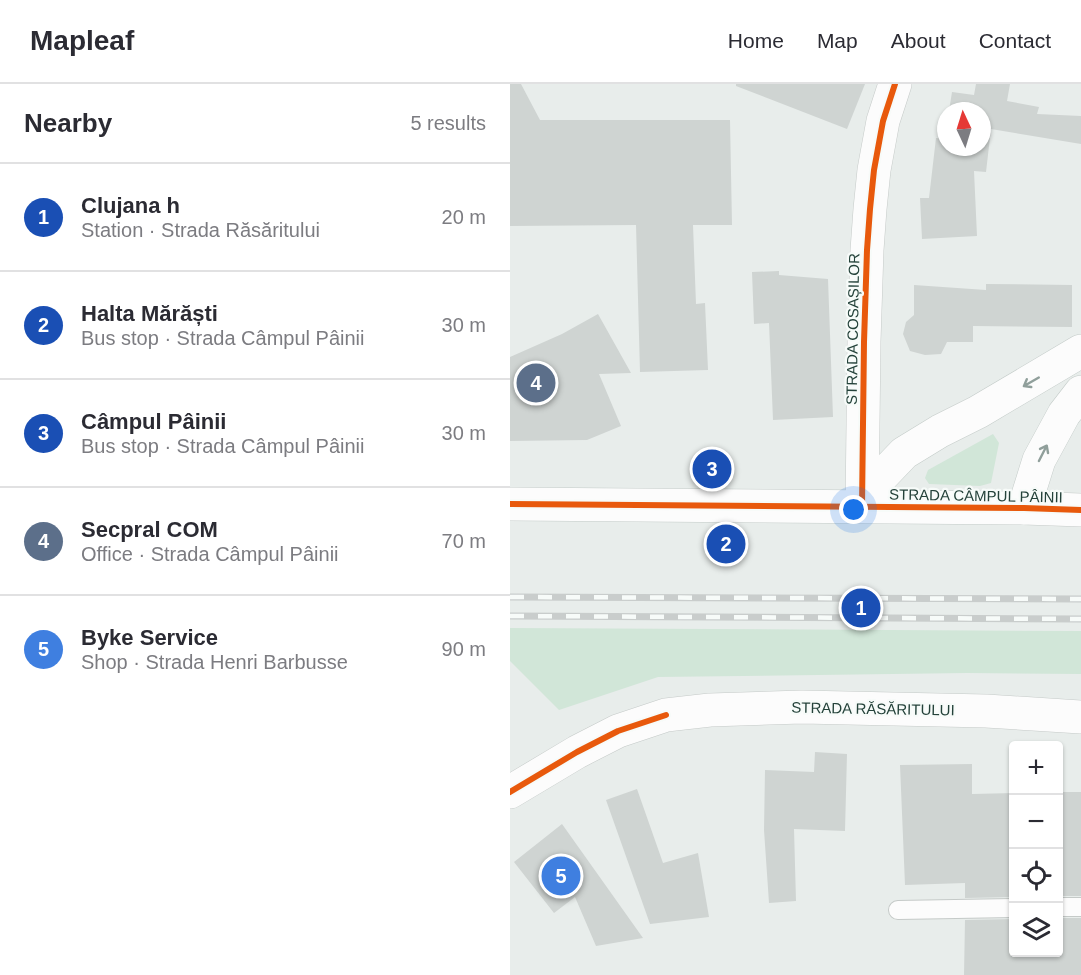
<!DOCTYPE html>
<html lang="en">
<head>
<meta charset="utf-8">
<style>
	:root { --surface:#fff; --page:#f7f7f7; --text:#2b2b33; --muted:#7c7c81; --line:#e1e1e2; --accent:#d93025 }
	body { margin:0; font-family:Arial,sans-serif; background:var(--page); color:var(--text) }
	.controls { position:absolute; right:18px; bottom:18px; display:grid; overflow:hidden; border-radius:6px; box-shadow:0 2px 4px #0004 }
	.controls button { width:54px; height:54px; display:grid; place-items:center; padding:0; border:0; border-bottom:2px solid var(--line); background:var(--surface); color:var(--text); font:30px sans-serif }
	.compass { position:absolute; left:427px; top:18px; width:54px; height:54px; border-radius:50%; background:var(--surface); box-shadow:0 2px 4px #0004; rotate:356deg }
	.you { position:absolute; left:344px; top:426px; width:21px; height:21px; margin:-15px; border:4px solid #fff; border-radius:50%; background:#1a73e8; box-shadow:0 0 0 9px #1a73e833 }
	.badge { display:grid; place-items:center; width:39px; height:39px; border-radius:50%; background:var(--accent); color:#fff; font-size:20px; font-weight:700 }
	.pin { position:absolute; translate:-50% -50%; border:3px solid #fff; box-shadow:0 2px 6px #0006 }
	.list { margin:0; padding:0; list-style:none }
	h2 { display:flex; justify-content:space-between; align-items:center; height:78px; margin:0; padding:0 24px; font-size:26px }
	h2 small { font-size:20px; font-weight:400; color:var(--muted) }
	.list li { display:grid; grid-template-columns:39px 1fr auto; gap:18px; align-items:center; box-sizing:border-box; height:108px; padding:0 24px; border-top:2px solid var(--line) }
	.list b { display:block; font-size:22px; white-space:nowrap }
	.list p { margin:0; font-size:20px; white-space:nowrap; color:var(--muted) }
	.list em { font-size:20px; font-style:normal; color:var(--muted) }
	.icon { flex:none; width:33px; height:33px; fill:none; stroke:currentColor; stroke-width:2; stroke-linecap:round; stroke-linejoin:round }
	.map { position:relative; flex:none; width:571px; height:891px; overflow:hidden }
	header { display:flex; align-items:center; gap:36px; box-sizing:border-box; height:84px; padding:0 30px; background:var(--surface); border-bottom:2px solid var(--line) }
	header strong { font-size:28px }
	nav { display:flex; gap:33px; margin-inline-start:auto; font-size:21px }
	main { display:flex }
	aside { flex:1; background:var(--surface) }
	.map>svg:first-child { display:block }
</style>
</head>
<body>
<header>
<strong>Mapleaf</strong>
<nav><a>Home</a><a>Map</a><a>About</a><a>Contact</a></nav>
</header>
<main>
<aside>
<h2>Nearby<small>5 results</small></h2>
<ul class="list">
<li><span class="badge" style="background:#1a4fb4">1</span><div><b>Clujana h</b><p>Station · Strada Răsăritului</p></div><em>20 m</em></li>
<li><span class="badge" style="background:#1a4fb4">2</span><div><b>Halta Mărăști</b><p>Bus stop · Strada Câmpul Pâinii</p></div><em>30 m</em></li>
<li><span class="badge" style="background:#1a4fb4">3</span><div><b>Câmpul Pâinii</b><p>Bus stop · Strada Câmpul Pâinii</p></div><em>30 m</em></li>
<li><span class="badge" style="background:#5c6f8a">4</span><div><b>Secpral COM</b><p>Office · Strada Câmpul Pâinii</p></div><em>70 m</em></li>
<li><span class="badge" style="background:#3f7fe0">5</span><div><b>Byke Service</b><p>Shop · Strada Henri Barbusse</p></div><em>90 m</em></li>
</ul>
</aside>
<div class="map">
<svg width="571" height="891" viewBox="0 0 571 891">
	<rect width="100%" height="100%" fill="#e8edeb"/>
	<g fill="#d1e6d8">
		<polygon points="483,350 489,359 481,399 470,402 419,400 415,394 418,386"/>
		<polygon points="0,544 571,547 571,590 457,589 148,593 49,626 0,577"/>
	</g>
	<g fill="#cfd4d2">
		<polygon points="0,0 11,0 30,36 220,36 222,141 183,141 186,220 195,219 198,286 130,288 126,141 0,142"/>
		<polygon points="226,0 355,0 337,45 226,2"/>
		<polygon points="466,0 500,0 497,17 529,23 527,30 571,32 571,60 481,45 476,88 464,87 467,152 412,155 410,114 419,114 426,54 434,55 436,44 436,63 472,63 472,27 439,27 442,8 464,11"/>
		<polygon points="269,187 269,191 318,195 323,333 263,336 259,239 244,240 242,188"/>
		<polygon points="476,200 562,201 562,243 463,242 463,258 437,258 431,270 415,271 400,267 393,250 396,238 404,231 404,201 476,206"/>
		<polygon points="88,230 121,289 89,290 111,342 77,356 0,357 0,273 52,250"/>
		<polygon points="305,668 337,670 335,747 284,745 286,817 259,819 254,746 255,686 304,688"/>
		<polygon points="462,680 462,710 504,709 504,813 455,814 455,799 395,801 390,681"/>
		<polygon points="127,705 153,779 188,769 199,833 140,840 96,716"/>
		<rect x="549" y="708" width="22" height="104"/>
		<polygon points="52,740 133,854 86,862 65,813 44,829 4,778"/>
		<polygon points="549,834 571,834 571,891 454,891 455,836 504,835 504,868 549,868"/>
	</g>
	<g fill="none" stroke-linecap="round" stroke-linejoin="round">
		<defs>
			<g id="lane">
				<polyline points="548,823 571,823"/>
				<polyline points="388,826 503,824"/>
			</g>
			<g id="street">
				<polyline points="352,422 354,258 357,166 360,125 364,86 373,37 385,0"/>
				<polyline points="514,424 571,426"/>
				<polyline points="0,708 67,668 108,647 156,631 200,626 292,623 476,627 571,633"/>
			</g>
			<g id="secondary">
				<polyline points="0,420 514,424 529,376 554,330 571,308"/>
				<polyline points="352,422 371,393 394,369 430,347 468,328 571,267"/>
			</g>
		</defs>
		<use href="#lane" stroke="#c5cac8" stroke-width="20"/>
		<use href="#street" stroke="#c5cac8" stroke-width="34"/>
		<use href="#secondary" stroke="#c3cbc8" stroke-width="34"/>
		<use href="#lane" stroke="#fcfcfc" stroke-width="18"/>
		<use href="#street" stroke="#fcfcfc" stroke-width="33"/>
		<use href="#secondary" stroke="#fcfcfc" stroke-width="33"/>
		<defs>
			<g id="rail">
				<polyline points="0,513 571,515"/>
				<polyline points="0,532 571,535"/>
			</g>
		</defs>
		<use href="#rail" stroke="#c9cdcc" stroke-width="7"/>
		<use href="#rail" stroke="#f7fbf9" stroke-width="4.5" stroke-dasharray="14" stroke-linecap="butt"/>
		<defs>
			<g id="cycleway">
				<polyline points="0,420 514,424 571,426"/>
				<polyline points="352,422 354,258 357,166 360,125 364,86 373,37 385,0"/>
				<polyline points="0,708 67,668 108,647 156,631"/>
			</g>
		</defs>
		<use href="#cycleway" stroke="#f7fbf9" stroke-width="10"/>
		<use href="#cycleway" stroke="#e8590c" stroke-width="6"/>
	</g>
	<defs><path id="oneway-shaft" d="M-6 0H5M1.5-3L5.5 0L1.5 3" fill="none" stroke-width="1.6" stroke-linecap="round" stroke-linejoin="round" transform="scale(1.5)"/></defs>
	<g stroke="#909f9b">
		<use href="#oneway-shaft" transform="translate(521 298) rotate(150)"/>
		<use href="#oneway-shaft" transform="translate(533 369) rotate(-63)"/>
	</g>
	<g text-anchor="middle" stroke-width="4.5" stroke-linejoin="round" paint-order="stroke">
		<g font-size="15" fill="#24423a" stroke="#f7fbf9">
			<text transform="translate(343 245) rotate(-89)" y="5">STRADA COSAȘILOR</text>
			<text transform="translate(466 412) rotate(1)" y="5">STRADA CÂMPUL PÂINII</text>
			<text transform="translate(363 625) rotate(1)" y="5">STRADA RĂSĂRITULUI</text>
		</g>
	</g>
</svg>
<div class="controls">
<button>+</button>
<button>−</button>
<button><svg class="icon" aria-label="locate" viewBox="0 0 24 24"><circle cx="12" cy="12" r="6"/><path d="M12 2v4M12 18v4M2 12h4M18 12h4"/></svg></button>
<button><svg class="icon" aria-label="layers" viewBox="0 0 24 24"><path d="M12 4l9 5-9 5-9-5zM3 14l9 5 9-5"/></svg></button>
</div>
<svg class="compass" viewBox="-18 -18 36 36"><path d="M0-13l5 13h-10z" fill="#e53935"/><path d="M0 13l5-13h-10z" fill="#7c7c81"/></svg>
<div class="you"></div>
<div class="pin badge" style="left:351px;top:524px;background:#1a4fb4">1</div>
<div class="pin badge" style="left:216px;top:460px;background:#1a4fb4">2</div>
<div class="pin badge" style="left:202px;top:385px;background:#1a4fb4">3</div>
<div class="pin badge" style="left:26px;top:299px;background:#5c6f8a">4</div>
<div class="pin badge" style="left:51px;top:792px;background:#3f7fe0">5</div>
</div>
</main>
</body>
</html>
